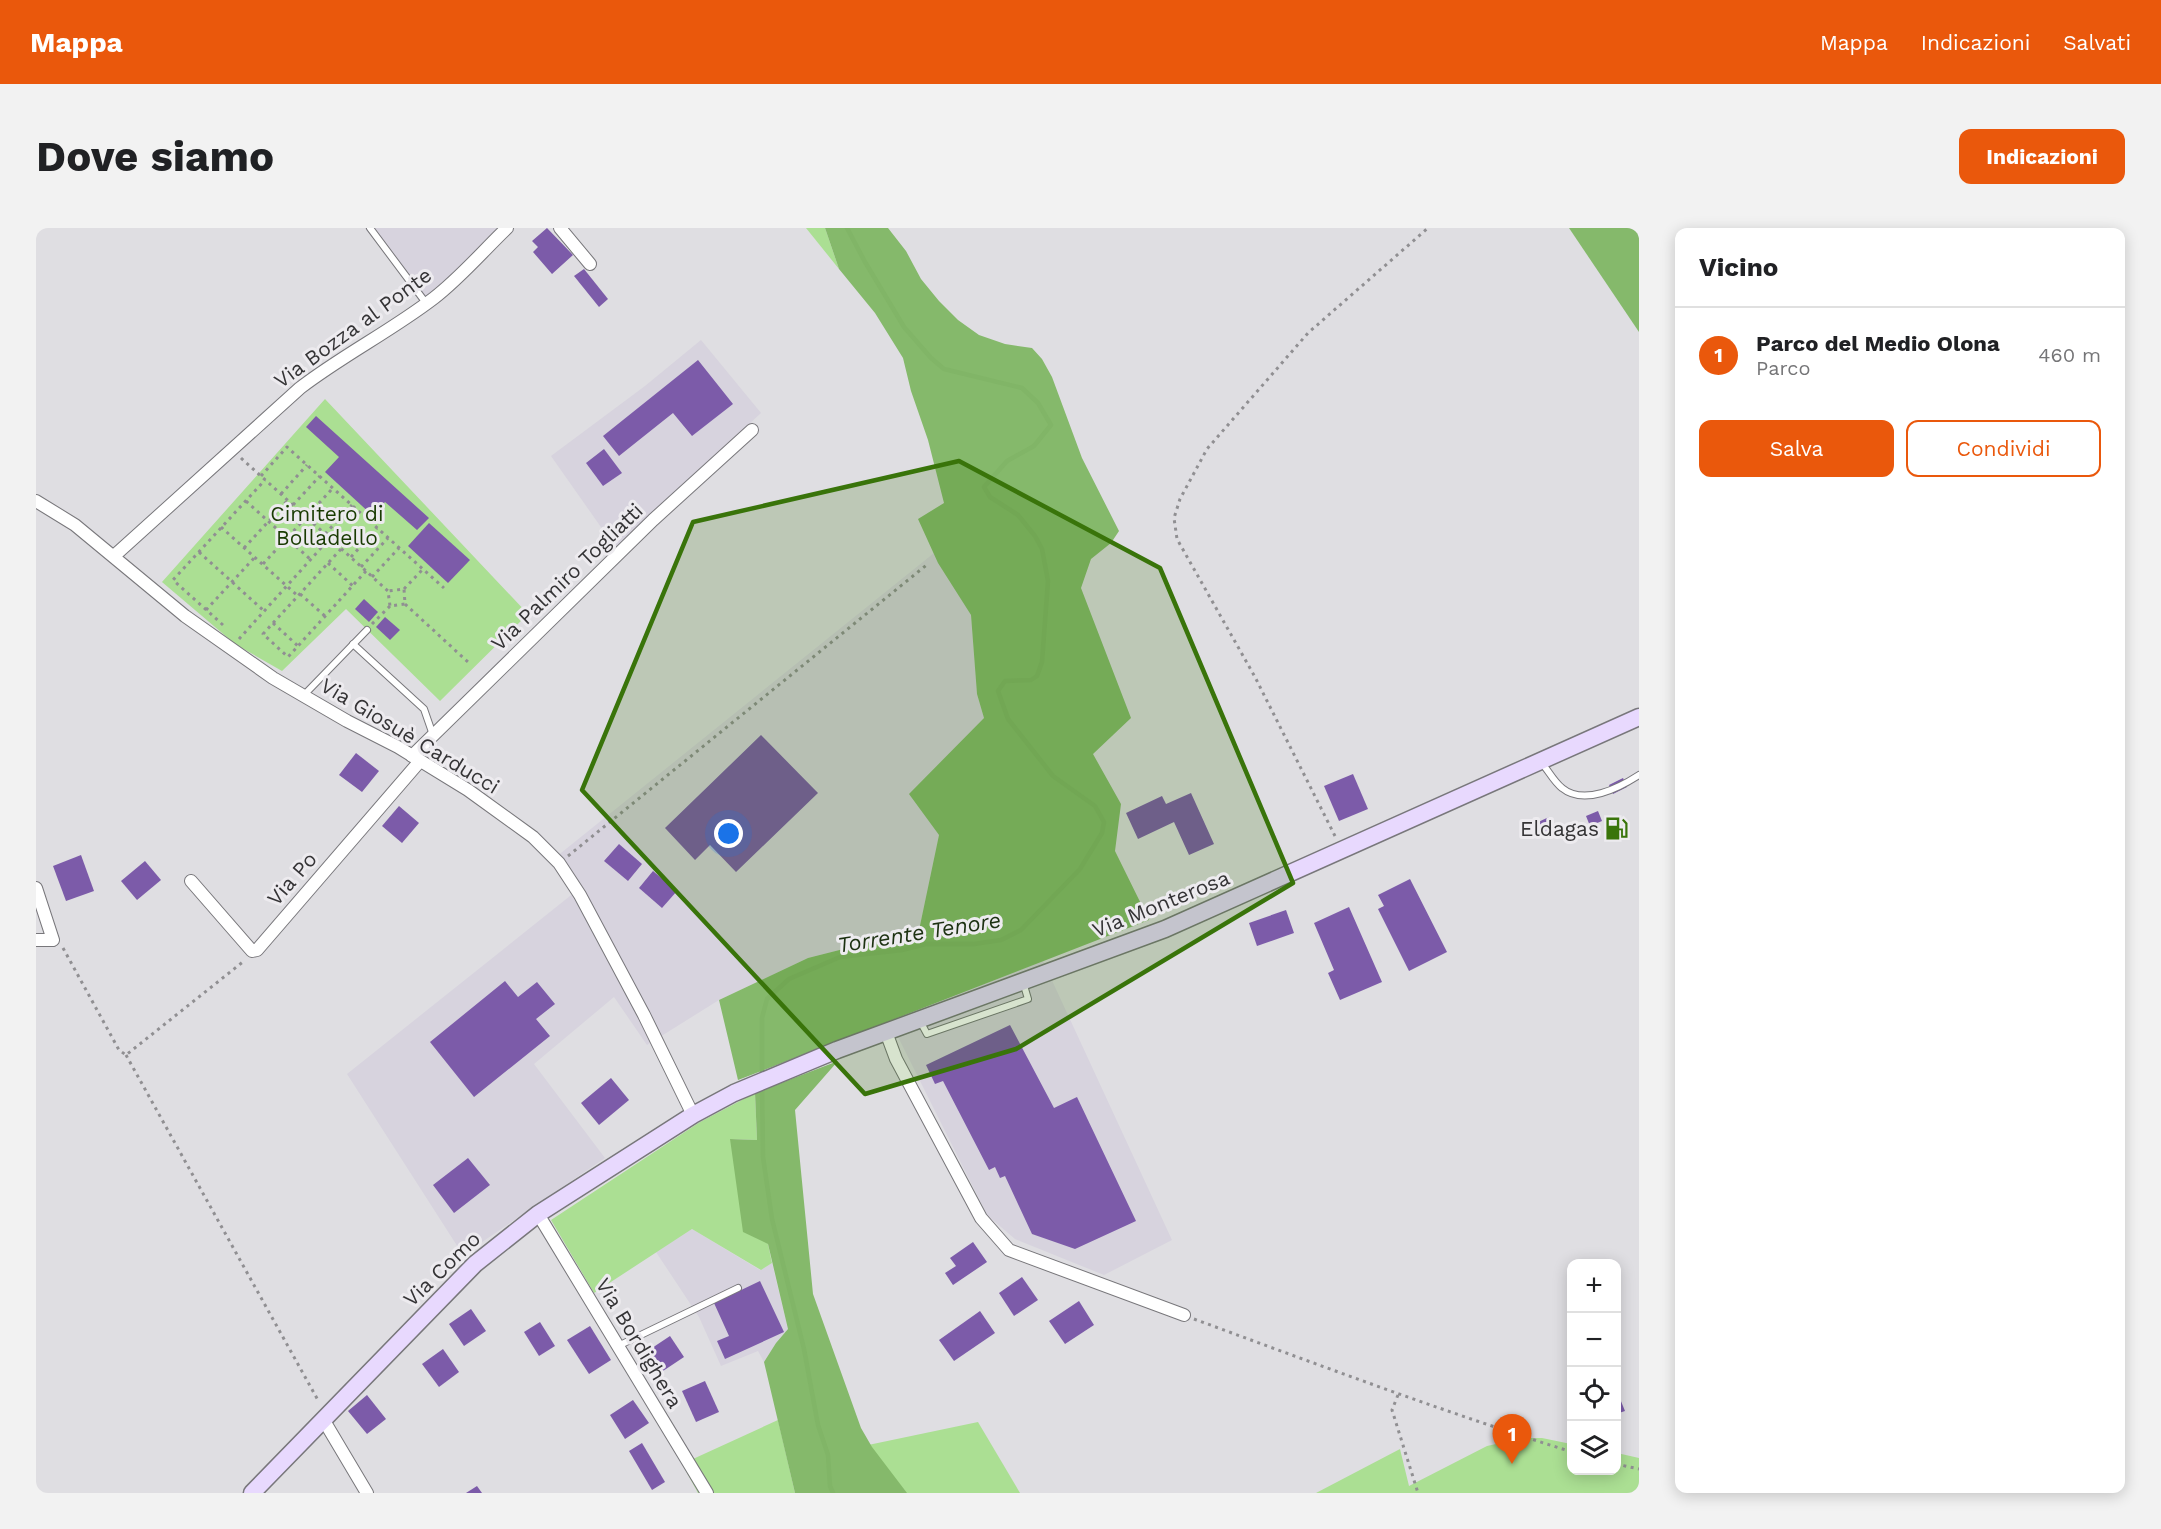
<!DOCTYPE html>
<html lang="it">
<head>
<meta charset="utf-8">
<style>
	:root { --surface:#fff; --page:#f2f2f2; --text:#202124; --muted:#757577; --line:#e0e0e0; --accent:#ea580c }
	body { margin:0; font-family:"Work Sans",sans-serif; background:var(--page); color:var(--text) }
	.controls { position:absolute; right:18px; bottom:18px; display:grid; overflow:hidden; border-radius:12px; box-shadow:0 3px 15px #0003 }
	.controls button { width:54px; height:54px; display:grid; place-items:center; padding:0; border:0; border-bottom:2px solid var(--line); background:var(--surface); color:var(--text); font:30px sans-serif }
	.you { position:absolute; left:693px; top:606px; width:21px; height:21px; margin:-15px; border:4px solid #fff; border-radius:50%; background:#1a73e8; box-shadow:0 0 0 9px #1a73e833 }
	.badge { display:grid; place-items:center; width:39px; height:39px; border-radius:50%; background:var(--accent); color:#fff; font-size:20px; font-weight:700 }
	.pin { position:absolute; translate:-50% -50px; filter:drop-shadow(0 2px 3px #0008) }
	.pin::after { content:''; position:absolute; top:32px; width:21px; height:18px; background:inherit; clip-path:polygon(0 0,100% 0,50% 100%) }
	.list { margin:0; padding:0; list-style:none }
	h2 { display:flex; justify-content:space-between; align-items:center; height:78px; margin:0; padding:0 24px; font-size:26px }
	h2 small { font-size:20px; font-weight:400; color:var(--muted) }
	.list li { display:grid; grid-template-columns:39px 1fr auto; gap:18px; align-items:center; box-sizing:border-box; height:96px; padding:0 24px; border-top:2px solid var(--line) }
	.list b { display:block; font-size:22px; white-space:nowrap }
	.list p { margin:0; font-size:20px; white-space:nowrap; color:var(--muted) }
	.list em { font-size:20px; font-style:normal; color:var(--muted) }
	.actions { display:flex; gap:12px; padding:18px 24px }
	.actions a { flex:1; padding:14px 0; border:2px solid var(--accent); border-radius:12px; text-align:center; font-size:21px; color:var(--accent) }
	.actions .main { background:var(--accent); color:#fff }
	.icon { flex:none; width:33px; height:33px; fill:none; stroke:currentColor; stroke-width:2; stroke-linecap:round; stroke-linejoin:round }
	.map { position:relative; flex:none; width:1603px; height:1265px; overflow:hidden; border-radius:12px }
	header { display:flex; align-items:center; gap:36px; box-sizing:border-box; height:84px; padding:0 30px; background:var(--accent); color:#fff }
	header strong { font-size:28px }
	nav { display:flex; gap:33px; margin-inline-start:auto; font-size:21px }
	.intro { display:flex; align-items:center; justify-content:space-between; box-sizing:border-box; height:144px; padding:0 36px }
	h1 { margin:0; font-size:42px }
	.button { padding:15px 27px; border-radius:12px; background:var(--accent); color:#fff; font-size:21px; font-weight:700 }
	main { display:flex; gap:36px; padding:0 36px }
	aside { flex:1; background:var(--surface); border-radius:12px; box-shadow:0 3px 15px #0003 }
	.map>svg:first-child { display:block }
</style>
</head>
<body>
<header>
<strong>Mappa</strong>
<nav><a>Mappa</a><a>Indicazioni</a><a>Salvati</a></nav>
</header>
<div class="intro"><h1>Dove siamo</h1><a class="button">Indicazioni</a></div>
<main>
<div class="map">
<svg width="1603" height="1265" viewBox="0 0 1603 1265">
	<rect width="100%" height="100%" fill="#dfdee2"/>
	<g fill="#d7d3de">
		<polygon points="329,0 471,0 390,79"/>
		<polygon points="665,112 725,185 579,319 515,228 609,158"/>
		<polygon points="898,325 935,387 941,466 948,490 874,566 903,607 882,707 835,714 772,730 683,772 611,817 578,769 498,836 569,930 427,1027 311,846 539,664 515,633"/>
		<polygon points="1007,733 1136,1012 1068,1047 979,1011 951,987 854,793"/>
		<polygon points="656,1001 724,1042 736,1035 752,1101 740,1115 728,1134 722,1123 685,1138 663,1089 620,1024"/>
	</g>
	<g fill="#abdf93">
		<polygon points="770,0 789,0 803,41"/>
		<polygon points="289,171 492,386 404,473 310,381 246,443 199,416 126,354"/>
		<polygon points="719,865 721,912 695,911 732,1016 736,1035 725,1042 656,1001 558,1065 515,992 664,894"/>
		<polygon points="742,1192 759,1265 662,1265 646,1236"/>
		<polygon points="942,1194 984,1265 800,1265 794,1225"/>
		<polygon points="1487,1210 1506,1210 1535,1216 1536,1242 1580,1242 1581,1225 1603,1230 1603,1265 1280,1265 1364,1221 1373,1258 1451,1218"/>
	</g>
	<g fill="#85b96b">
		<polygon points="789,0 852,0 870,23 885,51 903,73 922,92 943,107 969,116 996,120 1006,131 1016,149 1046,230 1083,303 1075,315 1055,331 1045,360 1095,490 1057,526 1085,576 1079,623 1113,692 702,852 683,772 772,730 835,714 882,707 903,607 873,566 948,490 941,466 935,387 902,335 882,291 908,275 892,212 875,163 867,130 839,85 803,41"/>
		<polygon points="1533,0 1603,0 1603,104"/>
		<polygon points="802,833 759,882 777,1066 825,1200 836,1219 871,1265 759,1265 728,1134 740,1115 752,1101 732,1016 707,1004 694,911 721,912 719,865"/>
	</g>
	<g fill="none" stroke-linecap="round" stroke-linejoin="round">
		<g stroke="#81b567" stroke-width="4.5">
			<polyline points="726,848 726,790 731,771 753,751 804,729 866,722 890,716 938,716 965,712 985,702 1044,641 1066,605 1068,594 1059,578 1017,548 972,491 962,463 969,453 995,452 1001,448 1006,434 1012,353 1006,321 999,308 982,287 954,269 948,259 971,233 998,218 1015,197 1002,175 986,160 908,141 895,130 868,99 829,34 811,0"/>
			<polyline points="726,856 727,929 736,991 768,1121 782,1197 792,1227 794,1258 797,1265"/>
		</g>
	</g>
	<g fill="#7c5ba9">
		<polygon points="511,0 537,27 516,46 497,24 502,19 496,13"/>
		<polygon points="548,41 572,71 563,79 538,48"/>
		<polygon points="662,132 697,176 656,208 637,185 583,228 567,208"/>
		<polygon points="280,188 393,290 381,302 349,274 337,288 289,244 303,229 270,199"/>
		<polygon points="568,221 586,245 567,258 550,235"/>
		<polygon points="393,295 434,332 412,355 372,318"/>
		<polygon points="328,371 342,384 333,394 319,381"/>
		<polygon points="349,389 364,402 354,412 340,399"/>
		<polygon points="725,507 782,565 700,644 674,617 659,632 629,600"/>
		<polygon points="320,525 343,543 326,564 303,547"/>
		<polygon points="1317,546 1332,581 1303,593 1288,558"/>
		<polygon points="1587,550 1591,559 1577,566 1573,557"/>
		<polygon points="1155,565 1178,616 1153,627 1138,594 1102,611 1090,585 1126,568 1130,576"/>
		<polygon points="363,578 383,595 366,615 346,598"/>
		<polygon points="1562,583 1566,593 1554,598 1550,588"/>
		<polygon points="1513,589 1519,603 1506,608 1500,595"/>
		<polygon points="583,616 606,636 592,653 568,633"/>
		<polygon points="45,627 58,663 30,673 17,638"/>
		<polygon points="109,633 125,652 101,672 85,653"/>
		<polygon points="617,643 641,663 626,680 603,660"/>
		<polygon points="1374,651 1411,724 1373,743 1342,681 1348,678 1342,667"/>
		<polygon points="1313,679 1346,754 1304,772 1292,745 1298,742 1278,695"/>
		<polygon points="1250,682 1258,705 1221,718 1213,695"/>
		<polygon points="469,753 482,769 501,754 519,776 500,791 514,808 438,869 394,814"/>
		<polygon points="974,797 1018,880 1041,869 1100,993 1039,1021 996,1006 969,948 964,950 959,939 953,942 907,853 899,856 890,837"/>
		<polygon points="575,850 593,872 563,897 545,875"/>
		<polygon points="432,930 454,957 418,985 397,957"/>
		<polygon points="937,1014 951,1034 917,1057 909,1045 920,1038 914,1030"/>
		<polygon points="986,1049 1002,1072 978,1088 963,1065"/>
		<polygon points="724,1053 748,1104 689,1131 681,1113 693,1108 678,1075"/>
		<polygon points="1043,1073 1058,1097 1029,1116 1013,1093"/>
		<polygon points="435,1081 450,1103 428,1118 413,1096"/>
		<polygon points="944,1083 959,1105 918,1133 903,1112"/>
		<polygon points="504,1094 519,1118 503,1128 488,1104"/>
		<polygon points="554,1098 575,1132 553,1146 531,1112"/>
		<polygon points="634,1108 648,1129 624,1145 610,1124"/>
		<polygon points="407,1121 423,1144 403,1159 386,1136"/>
		<polygon points="669,1153 683,1184 660,1194 646,1163"/>
		<polygon points="1580,1161 1589,1183 1580,1186"/>
		<polygon points="331,1167 350,1191 331,1206 312,1183"/>
		<polygon points="597,1172 613,1195 589,1211 574,1187"/>
		<polygon points="606,1215 629,1254 616,1262 593,1223"/>
		<polygon points="441,1258 446,1265 430,1265"/>
	</g>
	<g fill="none" stroke-linecap="round" stroke-linejoin="round">
		<defs>
			<g id="service">
				<polyline points="334,0 390,75"/>
				<polyline points="317,416 388,481 397,507"/>
				<polyline points="268,467 331,402"/>
				<path d="M1505,534C1512,542 1518,554 1526,560C1548,578 1583,560 1603,547"/>
				<polyline points="884,793 891,806 992,771 987,754"/>
				<polyline points="582,1118 702,1060"/>
			</g>
			<g id="minor">
				<polyline points="524,0 554,36"/>
				<polyline points="0,273 39,297 149,388 237,450 311,493 362,519 432,562 497,609 523,635 544,667 608,787 657,887"/>
				<path d="M78,328L264,160C307,127 355,103 398,70C424,50 447,23 471,0"/>
				<polyline points="376,528 617,292 716,202"/>
				<polyline points="155,653 216,723 221,722 384,533"/>
				<polyline points="0,660 17,712 0,712"/>
				<polyline points="850,804 860,831 945,990 973,1022 1148,1087"/>
				<polyline points="502,986 671,1265"/>
				<polyline points="287,1191 331,1265"/>
			</g>
			<polyline id="secondary" points="216,1265 439,1036 502,986 657,887 698,865 801,822 1129,701 1603,489"/>
		</defs>
		<use href="#service" stroke="#78777b" stroke-width="8"/>
		<use href="#minor" stroke="#78777b" stroke-width="14"/>
		<use href="#secondary" stroke="#78777b" stroke-width="19"/>
		<g stroke="#908f92" stroke-width="3" stroke-dasharray="3 4.5" stroke-linecap="butt">
			<polyline points="205,230 352,363 354,378 369,376 368,361 352,363"/>
			<polyline points="225,248 251,219 408,360"/>
			<polyline points="245,266 271,237"/>
			<polyline points="210,273 275,332"/>
			<polyline points="257,277 284,248"/>
			<polyline points="185,299 262,368"/>
			<polyline points="289,306 316,277"/>
			<polyline points="208,320 252,272"/>
			<polyline points="305,321 227,406 252,429 330,343"/>
			<polyline points="163,324 228,383"/>
			<polyline points="315,329 341,300"/>
			<polyline points="292,335 317,358"/>
			<polyline points="227,336 297,260"/>
			<polyline points="325,339 352,310"/>
			<polyline points="336,349 363,320"/>
			<polyline points="368,361 387,341"/>
			<polyline points="264,366 289,388"/>
			<polyline points="369,376 433,435"/>
			<polyline points="170,382 219,329"/>
			<polyline points="237,395 262,418"/>
			<polyline points="336,396 354,378"/>
			<polyline points="187,397 137,352 229,252"/>
			<polyline points="203,411 294,310"/>
			<polyline points="1299,608 1219,449 1141,311 1138,290 1144,271 1171,221 1272,105 1392,0"/>
			<polyline points="532,628 893,335"/>
			<polyline points="27,720 83,822 90,827 208,733"/>
			<polyline points="90,827 283,1174"/>
			<path d="M1158,1091C1283,1137 1408,1184 1536,1224"/>
			<polyline points="1362,1167 1356,1182 1382,1265"/>
			<polyline points="1580,1236 1603,1241"/>
		</g>
		<use href="#service" stroke="#fff" stroke-width="6"/>
		<use href="#minor" stroke="#fff" stroke-width="12"/>
		<use href="#secondary" stroke="#e8d9fe" stroke-width="16"/>
	</g>
	<path fill="#39740a" fill-opacity="0.2" stroke="#39740a" stroke-width="4.5" stroke-linejoin="round" d="M923,233L1124,340L1257,655L980,821L829,866L546,562L657,294Z"/>
	<defs>
		<symbol id="fuel-bare" viewBox="-9 -9 18 18"><path d="M-5.5-6h7V0h2V4h1.3V-2.5L3-4.5l.8-.8L6-3V5H2.5V1h-1V6h-7ZM-4.2-4.7v3.2H.2V-4.7Z" fill="#39740a" stroke="#edebef" stroke-width="2.5" paint-order="stroke"/></symbol>
	</defs>
	<g fill-rule="evenodd">
		<use href="#fuel-bare" x="1564" y="584" width="33" height="33"/>
	</g>
	<g text-anchor="middle" stroke-width="6" stroke-linejoin="round" paint-order="stroke">
		<g font-size="21" fill="#353436" stroke="#edebef">
			<text transform="translate(317 100) rotate(-36)" y="7">Via Bozza al Ponte</text>
			<text transform="translate(531 349) rotate(-44)" y="7">Via Palmiro Togliatti</text>
			<text transform="translate(374 508) rotate(31)" y="7">Via Giosuè Carducci</text>
			<text transform="translate(256 651) rotate(-49)" y="7">Via Po</text>
			<text transform="translate(1125 676) rotate(-22)" y="7">Via Monterosa</text>
			<text transform="translate(406 1041) rotate(-44)" y="7">Via Como</text>
			<text transform="translate(603 1115) rotate(59)" y="7">Via Bordighera</text>
		</g>
		<g font-size="21" fill="#193b02" stroke="#edebef">
			<text x="291" y="293">Cimitero di<tspan x="291" dy="24">Bolladello</tspan></text>
		</g>
		<g font-size="21" fill="#353436" stroke="#edebef" text-anchor="end">
			<text x="1563" y="608">Eldagas</text>
		</g>
		<g font-size="22" font-style="italic" fill="#1c3111" stroke="#edebef">
			<text transform="translate(883 704) rotate(-9)" y="8">Torrente Tenore</text>
		</g>
	</g>
</svg>
<div class="controls">
<button>+</button>
<button>−</button>
<button><svg class="icon" aria-label="locate" viewBox="0 0 24 24"><circle cx="12" cy="12" r="6"/><path d="M12 2v4M12 18v4M2 12h4M18 12h4"/></svg></button>
<button><svg class="icon" aria-label="layers" viewBox="0 0 24 24"><path d="M12 4l9 5-9 5-9-5zM3 14l9 5 9-5"/></svg></button>
</div>
<div class="you"></div>
<div class="pin badge" style="left:1476px;top:1236px">1</div>
</div>
<aside>
<h2>Vicino<small></small></h2>
<ul class="list">
<li><span class="badge">1</span><div><b>Parco del Medio Olona</b><p>Parco</p></div><em>460 m</em></li>
</ul>
<div class="actions"><a class="main">Salva</a><a>Condividi</a></div>
</aside>
</main>
</body>
</html>
